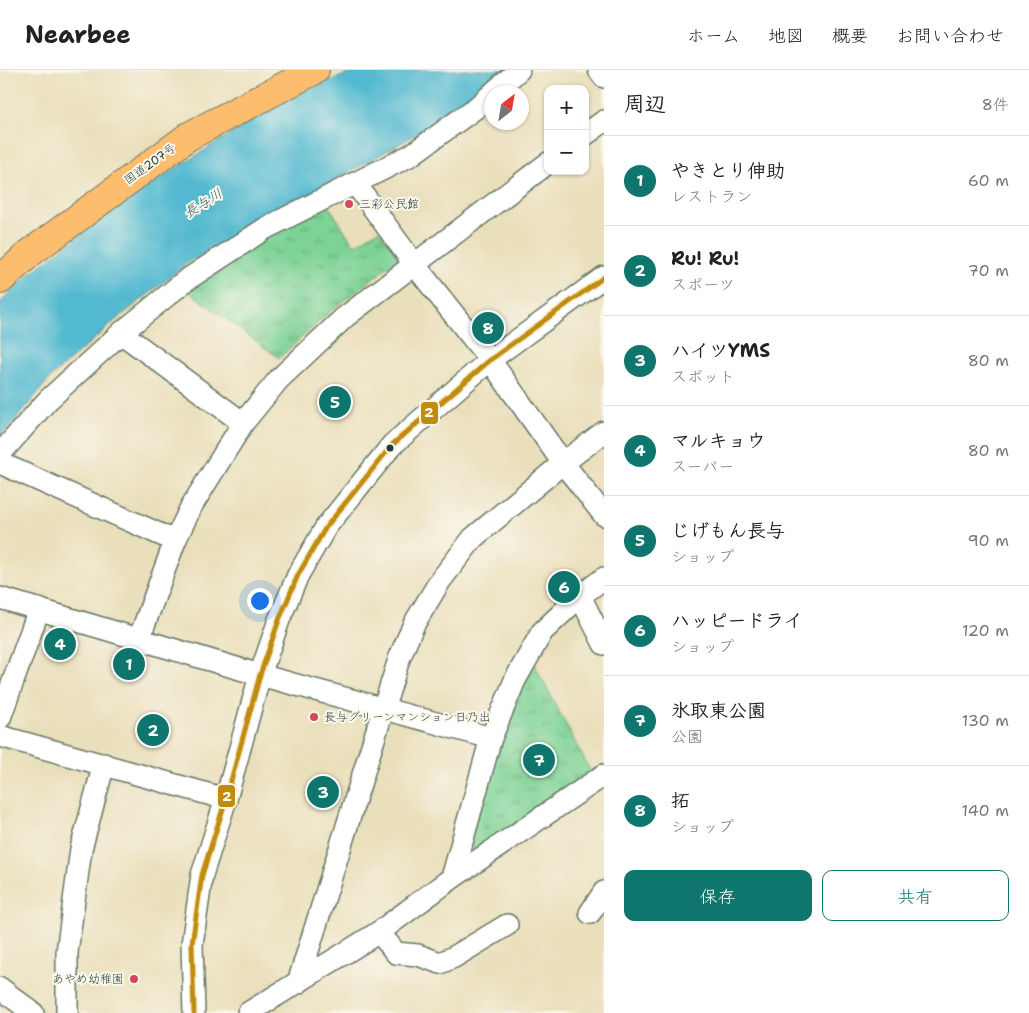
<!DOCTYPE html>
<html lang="ja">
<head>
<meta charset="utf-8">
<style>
	:root { --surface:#fff; --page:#f6f6f6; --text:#222; --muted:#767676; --line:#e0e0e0; --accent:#0f766e }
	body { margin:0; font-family:"Shantell Sans","Klee One",sans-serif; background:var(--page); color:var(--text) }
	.controls { position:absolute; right:15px; top:15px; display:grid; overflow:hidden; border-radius:10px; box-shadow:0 1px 4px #0004 }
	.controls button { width:45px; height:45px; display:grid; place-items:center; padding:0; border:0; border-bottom:1px solid var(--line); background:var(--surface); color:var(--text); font:25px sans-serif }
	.compass { position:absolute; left:484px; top:15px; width:45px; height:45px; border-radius:50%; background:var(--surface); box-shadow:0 1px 4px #0004; rotate:31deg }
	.you { position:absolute; left:259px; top:530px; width:18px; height:18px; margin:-12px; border:4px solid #fff; border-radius:50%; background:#1a73e8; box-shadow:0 0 0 8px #1a73e833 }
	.badge { display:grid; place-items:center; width:32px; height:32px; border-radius:50%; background:var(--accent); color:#fff; font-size:16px; font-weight:700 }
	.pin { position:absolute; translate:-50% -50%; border:2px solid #fff; box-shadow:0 1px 5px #0006 }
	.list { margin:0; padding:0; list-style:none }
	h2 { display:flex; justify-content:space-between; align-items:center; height:65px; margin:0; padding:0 20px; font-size:21px }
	h2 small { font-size:16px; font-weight:400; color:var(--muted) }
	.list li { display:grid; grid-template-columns:32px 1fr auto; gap:15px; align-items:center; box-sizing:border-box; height:90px; padding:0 20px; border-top:1px solid var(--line) }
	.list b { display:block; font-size:19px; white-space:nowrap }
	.list p { margin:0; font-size:16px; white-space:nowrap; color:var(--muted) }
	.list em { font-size:16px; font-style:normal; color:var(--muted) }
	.actions { display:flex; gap:10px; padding:15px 20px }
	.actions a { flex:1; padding:11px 0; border:1px solid var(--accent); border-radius:10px; text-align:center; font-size:18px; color:var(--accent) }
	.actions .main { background:var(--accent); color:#fff }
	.map { position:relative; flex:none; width:604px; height:943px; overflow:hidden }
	header { display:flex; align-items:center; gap:30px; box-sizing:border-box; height:70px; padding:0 25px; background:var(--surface); border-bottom:1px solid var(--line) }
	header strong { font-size:24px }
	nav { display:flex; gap:28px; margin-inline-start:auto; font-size:18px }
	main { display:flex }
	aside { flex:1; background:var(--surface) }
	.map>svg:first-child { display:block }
</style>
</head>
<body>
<header>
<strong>Nearbee</strong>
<nav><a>ホーム</a><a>地図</a><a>概要</a><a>お問い合わせ</a></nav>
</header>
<main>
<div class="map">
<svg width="604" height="943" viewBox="0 0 604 943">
	<defs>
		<pattern id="grass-tufts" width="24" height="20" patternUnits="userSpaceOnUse" patternTransform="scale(1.25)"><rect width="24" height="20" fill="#7dd295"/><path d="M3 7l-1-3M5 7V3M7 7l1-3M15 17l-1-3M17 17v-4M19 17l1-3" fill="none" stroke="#66ac7a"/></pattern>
	</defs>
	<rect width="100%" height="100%" fill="#fbf7ec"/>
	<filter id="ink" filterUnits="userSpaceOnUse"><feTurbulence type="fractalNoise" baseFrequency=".02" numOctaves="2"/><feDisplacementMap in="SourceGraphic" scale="10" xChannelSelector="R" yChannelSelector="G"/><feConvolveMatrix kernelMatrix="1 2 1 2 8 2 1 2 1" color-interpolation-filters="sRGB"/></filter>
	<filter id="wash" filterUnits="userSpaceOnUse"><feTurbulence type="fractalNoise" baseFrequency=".0096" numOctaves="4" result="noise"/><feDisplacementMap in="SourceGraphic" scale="20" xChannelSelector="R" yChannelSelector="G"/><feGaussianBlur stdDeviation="1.12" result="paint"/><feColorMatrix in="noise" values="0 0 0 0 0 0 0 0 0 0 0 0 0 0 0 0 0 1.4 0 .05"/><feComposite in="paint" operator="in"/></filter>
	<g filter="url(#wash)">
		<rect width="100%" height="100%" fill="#eadfbb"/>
		<g fill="url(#grass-tufts)" stroke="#4e8864">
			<polygon points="327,133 354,175 379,160 399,188 332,240 279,288 188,221 261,171"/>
			<polygon points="533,592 592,704 479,782 468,776 498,676"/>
		</g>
		<polygon fill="#52b9d0" stroke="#387b82" points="358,0 510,0 440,51 189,192 117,249 52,306 0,368 0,233 20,212 113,138 290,26"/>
	</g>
	<g filter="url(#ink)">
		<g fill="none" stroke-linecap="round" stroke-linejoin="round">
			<defs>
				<g id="minor">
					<polyline points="599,0 604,7"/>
					<polyline points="494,22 519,0"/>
					<polyline points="585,65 604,51"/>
					<polyline points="355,113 414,194 490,290 563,393 604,445"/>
					<polyline points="121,263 243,353"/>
					<polyline points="0,384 48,330 121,263 185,211 266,158 411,85 477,37 492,24"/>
					<polyline points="0,393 175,471"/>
					<polyline points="580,526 604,574"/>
					<polyline points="0,528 260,605 491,668"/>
					<polyline points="139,569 175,471 191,437 243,353 279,309 345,247 548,93"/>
					<polyline points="0,648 39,539"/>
					<polyline points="0,666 226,729"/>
					<polyline points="452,808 491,668 515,610 542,562 580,526 604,508"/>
					<polyline points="590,843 604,822"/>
					<polyline points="379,862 396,883 418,885 440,893 454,887 507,855"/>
					<polyline points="298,913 399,589 414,554 440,511 473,468 563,393 604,362"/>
					<polyline points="0,918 33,943"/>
					<polyline points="67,943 67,882 81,779 104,694"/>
					<polyline points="194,943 192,874 202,805 226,729 260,605 279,550 298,505 326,457 392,375 490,290 604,207"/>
					<polyline points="248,943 379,862 452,808 604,705"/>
				</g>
				<polyline id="highway" points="0,210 30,183 189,66 315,0"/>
			</defs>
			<use href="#minor" stroke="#667663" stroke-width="24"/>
			<use href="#highway" stroke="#667663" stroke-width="30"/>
			<use href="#minor" stroke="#fff" stroke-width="21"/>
			<use href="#highway" stroke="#fcbd6e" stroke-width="28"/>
			<defs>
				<polyline id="bus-1" points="194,943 192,874 202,805 226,729 260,605 279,550 298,505 326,457 392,375 490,290 604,207"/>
			</defs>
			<use href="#bus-1" stroke="#fbf7ec" stroke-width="9"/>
			<use href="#bus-1" stroke="#c18c0d" stroke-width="5"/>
		</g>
	</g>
	<g fill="#d1495b" stroke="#fbf7ec" stroke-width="2">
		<circle cx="349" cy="134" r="5"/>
		<circle cx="314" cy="647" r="5"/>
		<circle cx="134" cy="909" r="5"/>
	</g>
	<circle fill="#1f3d34" stroke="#fbf7ec" stroke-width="2" cx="390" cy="378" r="4.5"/>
	<g text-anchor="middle" stroke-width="4" stroke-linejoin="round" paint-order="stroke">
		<g font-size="12" fill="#1f3d34" stroke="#fbf7ec">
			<text transform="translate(150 94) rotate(-36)" y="4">国道207号</text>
		</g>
		<g font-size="12" fill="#1f3d34" stroke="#fbf7ec" text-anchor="start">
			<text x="359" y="138">三彩公民館</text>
			<text x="324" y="651">長与グリーンマンション日乃出</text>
			<text x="124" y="913" text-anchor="end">あやめ幼稚園</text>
		</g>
		<g font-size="14" font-style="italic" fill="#2c5c5b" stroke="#fbf7ec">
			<text transform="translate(203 133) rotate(-32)" y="5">長与川</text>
		</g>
	</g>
	<g stroke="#fbf7ec" stroke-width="2">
		<rect x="420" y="331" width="19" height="24" rx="5" fill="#c18c0d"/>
		<rect x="217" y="714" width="19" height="24" rx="5" fill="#c18c0d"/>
	</g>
	<g font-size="14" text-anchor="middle" font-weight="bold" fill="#fff">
		<text x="429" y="347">2</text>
		<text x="227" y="731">2</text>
	</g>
</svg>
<div class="controls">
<button>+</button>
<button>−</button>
</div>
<svg class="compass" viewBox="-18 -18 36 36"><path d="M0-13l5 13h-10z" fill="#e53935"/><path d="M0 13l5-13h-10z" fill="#767676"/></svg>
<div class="you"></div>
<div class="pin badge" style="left:129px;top:594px">1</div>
<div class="pin badge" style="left:153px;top:660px">2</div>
<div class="pin badge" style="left:323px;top:722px">3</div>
<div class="pin badge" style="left:60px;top:574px">4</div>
<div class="pin badge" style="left:335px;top:332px">5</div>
<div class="pin badge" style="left:564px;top:517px">6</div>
<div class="pin badge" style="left:539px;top:690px">7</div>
<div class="pin badge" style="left:488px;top:258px">8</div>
</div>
<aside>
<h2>周辺<small>8件</small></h2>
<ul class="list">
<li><span class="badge">1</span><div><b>やきとり伸助</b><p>レストラン</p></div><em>60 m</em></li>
<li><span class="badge">2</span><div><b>Ru! Ru!</b><p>スポーツ</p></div><em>70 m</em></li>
<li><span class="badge">3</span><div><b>ハイツYMS</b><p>スポット</p></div><em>80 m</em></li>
<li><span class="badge">4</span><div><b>マルキョウ</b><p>スーパー</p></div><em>80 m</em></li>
<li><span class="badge">5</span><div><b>じげもん長与</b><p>ショップ</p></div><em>90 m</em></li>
<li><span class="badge">6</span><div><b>ハッピードライ</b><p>ショップ</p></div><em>120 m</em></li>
<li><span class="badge">7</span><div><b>氷取東公園</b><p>公園</p></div><em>130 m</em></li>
<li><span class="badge">8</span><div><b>拓</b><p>ショップ</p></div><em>140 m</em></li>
</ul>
<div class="actions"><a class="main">保存</a><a>共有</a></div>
</aside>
</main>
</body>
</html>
